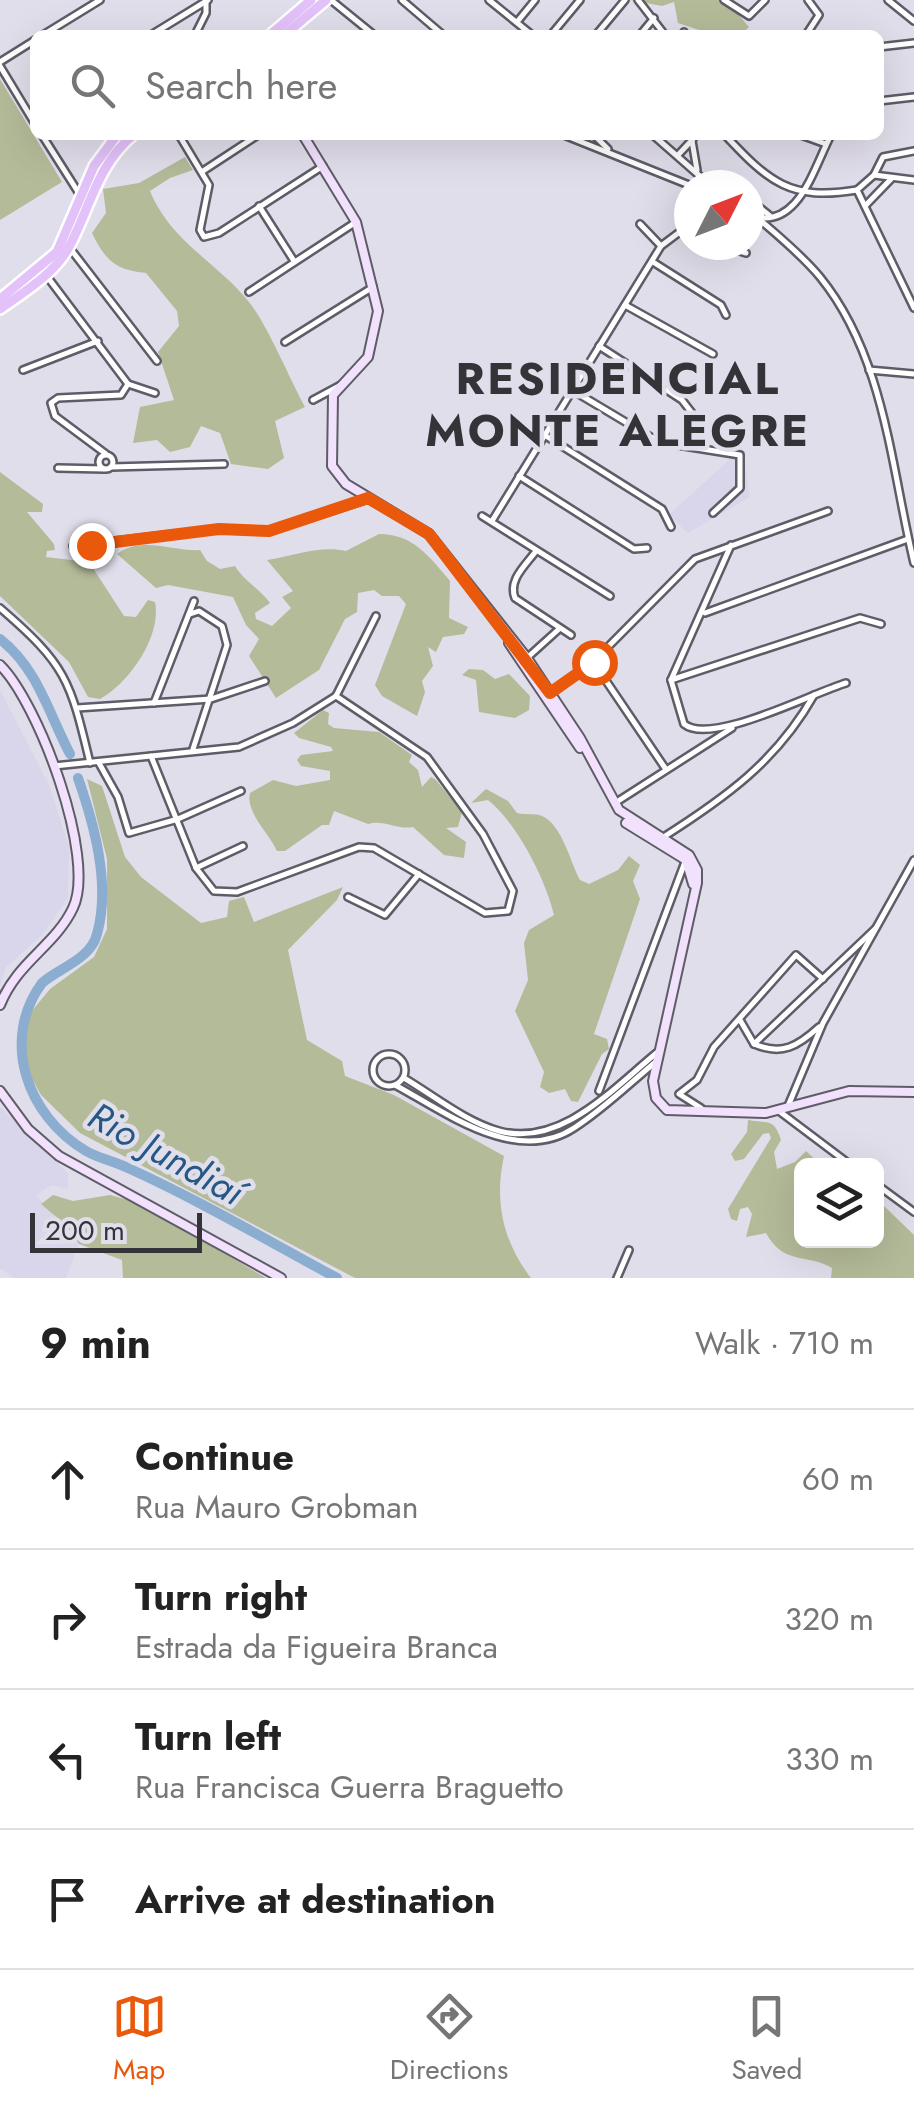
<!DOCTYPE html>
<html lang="en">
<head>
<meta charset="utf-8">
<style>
	:root { --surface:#fff; --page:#f2f2f2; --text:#222; --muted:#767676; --line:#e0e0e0; --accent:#ea580c }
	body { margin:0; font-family:Jost,sans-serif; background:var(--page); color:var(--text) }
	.controls { position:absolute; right:30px; bottom:30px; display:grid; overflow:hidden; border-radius:15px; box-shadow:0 10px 40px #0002 }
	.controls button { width:90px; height:90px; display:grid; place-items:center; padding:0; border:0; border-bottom:2px solid var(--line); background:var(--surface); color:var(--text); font:50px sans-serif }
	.compass { position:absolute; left:674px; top:170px; width:90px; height:90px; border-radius:50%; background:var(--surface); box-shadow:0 10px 40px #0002; rotate:48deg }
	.scale { position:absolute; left:30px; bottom:25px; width:172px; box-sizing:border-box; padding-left:10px; border:5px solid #343338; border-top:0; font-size:28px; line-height:35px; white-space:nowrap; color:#343338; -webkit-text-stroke:8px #e1deeb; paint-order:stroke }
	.stop { position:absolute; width:30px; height:30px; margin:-22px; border:8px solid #ea580c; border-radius:50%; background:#fff }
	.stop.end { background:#ea580c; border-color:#fff; box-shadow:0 2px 10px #0008 }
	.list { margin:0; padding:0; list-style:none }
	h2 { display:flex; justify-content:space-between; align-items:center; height:130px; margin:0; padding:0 40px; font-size:42px }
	h2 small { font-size:32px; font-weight:400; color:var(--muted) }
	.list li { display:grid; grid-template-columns:65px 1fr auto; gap:30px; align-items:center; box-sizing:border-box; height:140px; padding:0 40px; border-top:2px solid var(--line) }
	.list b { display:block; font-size:38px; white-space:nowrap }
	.list p { margin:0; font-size:32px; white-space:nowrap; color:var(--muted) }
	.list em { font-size:32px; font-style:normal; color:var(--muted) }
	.icon { flex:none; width:55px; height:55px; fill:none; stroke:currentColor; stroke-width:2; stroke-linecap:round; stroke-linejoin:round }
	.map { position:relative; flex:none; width:914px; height:1278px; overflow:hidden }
	.search { position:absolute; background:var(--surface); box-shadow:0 10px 40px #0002; left:30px; right:30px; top:30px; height:110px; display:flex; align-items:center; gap:25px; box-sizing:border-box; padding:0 35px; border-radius:15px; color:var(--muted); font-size:38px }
	.sheet { height:690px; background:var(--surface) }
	nav { display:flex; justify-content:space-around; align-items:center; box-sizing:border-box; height:140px; border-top:2px solid var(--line); background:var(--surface); font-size:28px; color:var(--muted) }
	nav a { display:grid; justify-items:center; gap:5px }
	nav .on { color:var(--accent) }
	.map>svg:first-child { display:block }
</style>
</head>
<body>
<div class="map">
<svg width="914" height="1278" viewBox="0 0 914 1278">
	<rect width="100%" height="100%" fill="#e1deeb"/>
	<g fill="#d9d5ea">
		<polygon points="742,448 750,497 688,533 669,515"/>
		<polygon points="0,690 49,785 69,847 68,898 42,935 6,967 0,986"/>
		<polygon points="0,1107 68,1173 68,1189 52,1185 36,1195 79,1244 66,1278 14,1278 0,1268"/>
	</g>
	<g fill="#b4bb99">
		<polygon points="630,0 726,0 749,27 740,35 714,35 678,23 674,2 662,6"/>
		<polygon points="0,79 62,182 0,220"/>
		<path d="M185,157L193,170L170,178L150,191C171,242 217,262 249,302C268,326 289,378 305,407L275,421L284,458L268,469L231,464L220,433L201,426L190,447L170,452L157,440L133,443L140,407L174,400L158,352L179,326L177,311L146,273C115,270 105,260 92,233L106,213L103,189L139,183Z"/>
		<path d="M0,472L43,504L42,512H27L54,544L55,550L47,551L46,557L89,562L124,616L136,617L148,600L155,602C162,636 129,683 100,699L88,697L69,662L0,596Z"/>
		<path d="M379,534C413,534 429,556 450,581L449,618L468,627L464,634L443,637L436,652L428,647L433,666L422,681L425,692L417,716L382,696L375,685L406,604L399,596H382L374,590L358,593L357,612L345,619L319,670L276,698L249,656L259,639L246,625L233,597L168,585L156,588L117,554C140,535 176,552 200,550L207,561L220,569L235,566C244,581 261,590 270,603L255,613L256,619L272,626L291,608L282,597L293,591L267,560C293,556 320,545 346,551Z"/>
		<polygon points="469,669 483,670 495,679 509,674 530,696 529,710 515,718 479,712 476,680 462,675"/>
		<path d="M323,710L329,713L328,724L334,728L379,732L412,755L409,762L418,770L422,787L431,777L436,780L462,812L458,827L446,828L466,842L464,858L444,855L413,827C396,830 384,819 368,824L334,811L329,825H322L285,851H277C269,833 245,812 250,793L273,780L296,786L330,780V771L301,766L297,760L301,755L333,751L331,747L299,738L294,733Z"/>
		<path d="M87,779L102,786L125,857L141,877L201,923L227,917L229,901L244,897L254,922L343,887L337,900L288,950L307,1040L342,1061L345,1076L394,1095L504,1156C494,1201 503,1242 531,1278H355L80,1133L41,1095L24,1064L23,1045L31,1012L50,989L94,957L107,929V859Z"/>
		<path d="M486,789L508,801L517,813C524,815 535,813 542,816C562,824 571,864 580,880L589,884L618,870L629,856L640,865L633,881L640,899L594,1034L607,1039L609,1049L602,1054L578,1102L571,1101L565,1089L549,1093L540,1087L544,1072L515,1011L528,980L524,943L529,930L554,915C546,880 517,823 488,800L471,803Z"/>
		<path d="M748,1120C767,1124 774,1117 781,1140L774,1152L777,1169L795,1162L806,1151L821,1165L802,1166V1240H876L877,1209L884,1206L914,1235V1278H831L832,1268C807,1253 784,1266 766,1233L746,1237L752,1214L748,1207L740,1209L737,1221L731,1219L728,1209L771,1138L769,1133L763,1134L744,1159L735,1161L731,1154L747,1132Z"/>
		<polygon points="53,1195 73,1201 110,1195 139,1203 266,1278 123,1278 122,1260 79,1244 67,1226 41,1204"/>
	</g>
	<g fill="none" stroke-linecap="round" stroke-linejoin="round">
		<g stroke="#8badcf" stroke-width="10">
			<path d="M0,639C38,669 48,712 70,754"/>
			<path d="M78,778C94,824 111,884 97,934C91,959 59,968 42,983C0,1040 27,1116 86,1151C100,1159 114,1161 128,1168C199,1200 268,1241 337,1278"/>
		</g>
		<defs>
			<g id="minor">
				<polyline points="331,0 374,35"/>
				<polyline points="402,0 443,35"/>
				<polyline points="489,0 532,35"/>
				<polyline points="638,0 665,35"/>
				<polyline points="724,0 749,16 765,0"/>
				<polyline points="888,0 914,21"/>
				<polyline points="517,22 535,0"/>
				<polyline points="684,32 685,35"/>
				<polyline points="43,35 100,0"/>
				<polyline points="151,35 208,0"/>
				<polyline points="195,35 206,13 206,1"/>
				<polyline points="551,35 580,0"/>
				<polyline points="596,35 625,0"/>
				<polyline points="640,35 654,18"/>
				<polyline points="806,35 819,15 808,0"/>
				<polyline points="879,47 914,43"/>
				<polyline points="0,62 35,40"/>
				<polyline points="0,66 35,124"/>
				<polyline points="879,101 914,97"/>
				<polyline points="42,135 80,195"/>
				<polyline points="179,135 209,185 200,230 204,237 219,233 323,166"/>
				<polyline points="564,135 689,185"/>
				<polyline points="594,135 608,149"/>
				<polyline points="653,135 710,185"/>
				<polyline points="691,135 697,170"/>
				<path d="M725,135C769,182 790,201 857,190"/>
				<polyline points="801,135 826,144"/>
				<polyline points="678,155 693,139"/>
				<polyline points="203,171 258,135"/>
				<polyline points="874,175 914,180"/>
				<polyline points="857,190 914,308"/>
				<polyline points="857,190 874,175 883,157 914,151"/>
				<polyline points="749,199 770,216"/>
				<polyline points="259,206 294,261"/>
				<polyline points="865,206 892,178"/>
				<path d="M749,215C798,233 814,167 831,135"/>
				<path d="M758,218C779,237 802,255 820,277C885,357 891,468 914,563"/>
				<polyline points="640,224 661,246"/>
				<polyline points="721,245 746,253"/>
				<polyline points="69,247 157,361"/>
				<polyline points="653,262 721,305 726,315"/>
				<polyline points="46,275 128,384"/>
				<polyline points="249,292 356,222"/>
				<polyline points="625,305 713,354"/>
				<polyline points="285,342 373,287"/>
				<polyline points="599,346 682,400 692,413"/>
				<polyline points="23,370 98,341"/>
				<polyline points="869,370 914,374"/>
				<polyline points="128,384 155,393"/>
				<polyline points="572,390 659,442 740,455 740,488 713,513"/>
				<polyline points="313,400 341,385"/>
				<polyline points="546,436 662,509 671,527"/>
				<polyline points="106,454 55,416 51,403 58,398 121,395 128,384"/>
				<circle cx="106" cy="462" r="7"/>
				<polyline points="111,467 224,464"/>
				<polyline points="58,468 104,469"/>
				<polyline points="519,476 634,549 647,548"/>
				<polyline points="482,516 610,596"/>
				<polyline points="492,521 661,246 689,225"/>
				<path d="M731,545L671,680L684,724C711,746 812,693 846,683"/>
				<polyline points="73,546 219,529 269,531 368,499"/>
				<path d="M536,551C525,566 508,580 515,598L571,635"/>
				<path d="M0,608C66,665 70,679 90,763"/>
				<polyline points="705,613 908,539"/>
				<polyline points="190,614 199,611 222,626 227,645 193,749"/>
				<polyline points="528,657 559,629"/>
				<polyline points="594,663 665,768"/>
				<polyline points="671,680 860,618 881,624"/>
				<polyline points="549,695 593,662 695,559 828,511"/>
				<polyline points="336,696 376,616"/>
				<polyline points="154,703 194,601"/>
				<polyline points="77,708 211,699 265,681"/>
				<polyline points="151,756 196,868 214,891 237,892 359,847 374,848 485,913 508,911 513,891 483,834 427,757 336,696"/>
				<polyline points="99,763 118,797 129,833 178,819 241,791"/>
				<polyline points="54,766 239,747 293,723 336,696"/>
				<polyline points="615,803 732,728"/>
				<path d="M662,838C725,798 777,761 814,695"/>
				<polyline points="196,868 243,846"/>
				<polyline points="348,897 385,915 419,874"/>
				<path d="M740,1020L754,1044C782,1056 798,1046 819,1027"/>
				<polyline points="754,1044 875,929"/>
				<circle cx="389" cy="1070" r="16"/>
				<path d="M404,1078C433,1095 466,1122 499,1131C562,1148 615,1086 659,1051"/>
				<path d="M395,1085C445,1112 516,1166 574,1128C604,1109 631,1082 658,1060"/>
				<polyline points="599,1091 685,862"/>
				<polyline points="788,1106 823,1023 914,860"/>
				<polyline points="701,1108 679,1094 697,1080 714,1047 796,955 823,979"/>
				<polyline points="779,1111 852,1166"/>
				<polyline points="876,1184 914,1212"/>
				<polyline points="617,1278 629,1250"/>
			</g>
			<g id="secondary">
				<polyline points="303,135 356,222 378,311 368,357 333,395 332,466 346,484 429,534 527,658 580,738 619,810 689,855 697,870 697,883 653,1081 656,1098 667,1110 766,1113 849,1091 914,1092"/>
				<polyline points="509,643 580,748"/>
				<path d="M0,665C38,702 97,858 73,908C55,946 17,962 0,1005"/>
				<polyline points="626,823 686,860 693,884"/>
				<polyline points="0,1091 28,1129 59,1156 281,1278"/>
			</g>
			<g id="primary">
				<polyline points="270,35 311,0"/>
				<polyline points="284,35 326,0"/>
				<polyline points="0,299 57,252 94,166 117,135"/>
				<path d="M0,309C24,292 56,273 70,245C90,207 98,164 133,135"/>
			</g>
		</defs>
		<use href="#minor" stroke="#5e5c67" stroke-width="10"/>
		<use href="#secondary" stroke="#5e5c67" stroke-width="12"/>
		<use href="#primary" stroke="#fff" stroke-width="14"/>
		<use href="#minor" stroke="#fff" stroke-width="5"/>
		<use href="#secondary" stroke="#f1e1fd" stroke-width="8"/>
		<use href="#primary" stroke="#e3c2fa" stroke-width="9"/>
	</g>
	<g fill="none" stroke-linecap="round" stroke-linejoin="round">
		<polyline stroke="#ea580c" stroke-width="12" points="91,545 219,529 269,531 368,498 429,534 550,693 594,662"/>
	</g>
	<g text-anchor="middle" stroke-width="9" stroke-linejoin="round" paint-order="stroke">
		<g font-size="38" font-style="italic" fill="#265885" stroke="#e1deeb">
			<text transform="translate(166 1154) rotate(29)" y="13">Rio Jundiaí</text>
		</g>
		<g font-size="45" font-weight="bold" letter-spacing="2.5" fill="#343338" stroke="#e1deeb">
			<text x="618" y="394">RESIDENCIAL<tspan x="618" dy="52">MONTE ALEGRE</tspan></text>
		</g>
	</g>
</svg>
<div class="controls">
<button><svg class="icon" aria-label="layers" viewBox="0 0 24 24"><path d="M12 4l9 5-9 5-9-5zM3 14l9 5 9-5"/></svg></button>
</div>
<svg class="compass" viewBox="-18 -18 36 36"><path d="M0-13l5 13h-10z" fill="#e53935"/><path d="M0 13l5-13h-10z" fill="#767676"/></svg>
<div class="scale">200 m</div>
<div class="stop" style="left:594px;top:662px"></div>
<div class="stop end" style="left:91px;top:545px"></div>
<div class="search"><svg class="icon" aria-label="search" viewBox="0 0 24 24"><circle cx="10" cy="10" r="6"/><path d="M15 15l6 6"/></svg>Search here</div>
</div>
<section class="sheet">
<h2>9 min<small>Walk · 710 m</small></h2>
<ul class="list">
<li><svg class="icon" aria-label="ahead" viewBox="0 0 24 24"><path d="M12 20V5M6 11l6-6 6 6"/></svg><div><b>Continue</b><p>Rua Mauro Grobman</p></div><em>60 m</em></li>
<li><svg class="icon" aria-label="right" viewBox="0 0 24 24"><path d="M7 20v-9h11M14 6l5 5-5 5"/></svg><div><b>Turn right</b><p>Estrada da Figueira Branca</p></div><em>320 m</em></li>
<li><svg class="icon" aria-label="left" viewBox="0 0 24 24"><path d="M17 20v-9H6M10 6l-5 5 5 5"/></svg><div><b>Turn left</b><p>Rua Francisca Guerra Braguetto</p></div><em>330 m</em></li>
<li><svg class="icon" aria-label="arrive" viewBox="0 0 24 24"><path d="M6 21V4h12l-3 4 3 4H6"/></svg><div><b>Arrive at destination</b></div></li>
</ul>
</section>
<nav>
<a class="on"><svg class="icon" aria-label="map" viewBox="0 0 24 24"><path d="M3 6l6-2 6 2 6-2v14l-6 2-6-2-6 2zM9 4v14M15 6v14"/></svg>Map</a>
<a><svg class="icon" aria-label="directions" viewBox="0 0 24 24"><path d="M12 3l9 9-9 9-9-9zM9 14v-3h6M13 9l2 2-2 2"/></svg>Directions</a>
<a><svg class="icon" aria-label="saved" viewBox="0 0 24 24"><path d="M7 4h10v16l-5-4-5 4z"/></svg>Saved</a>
</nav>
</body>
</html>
